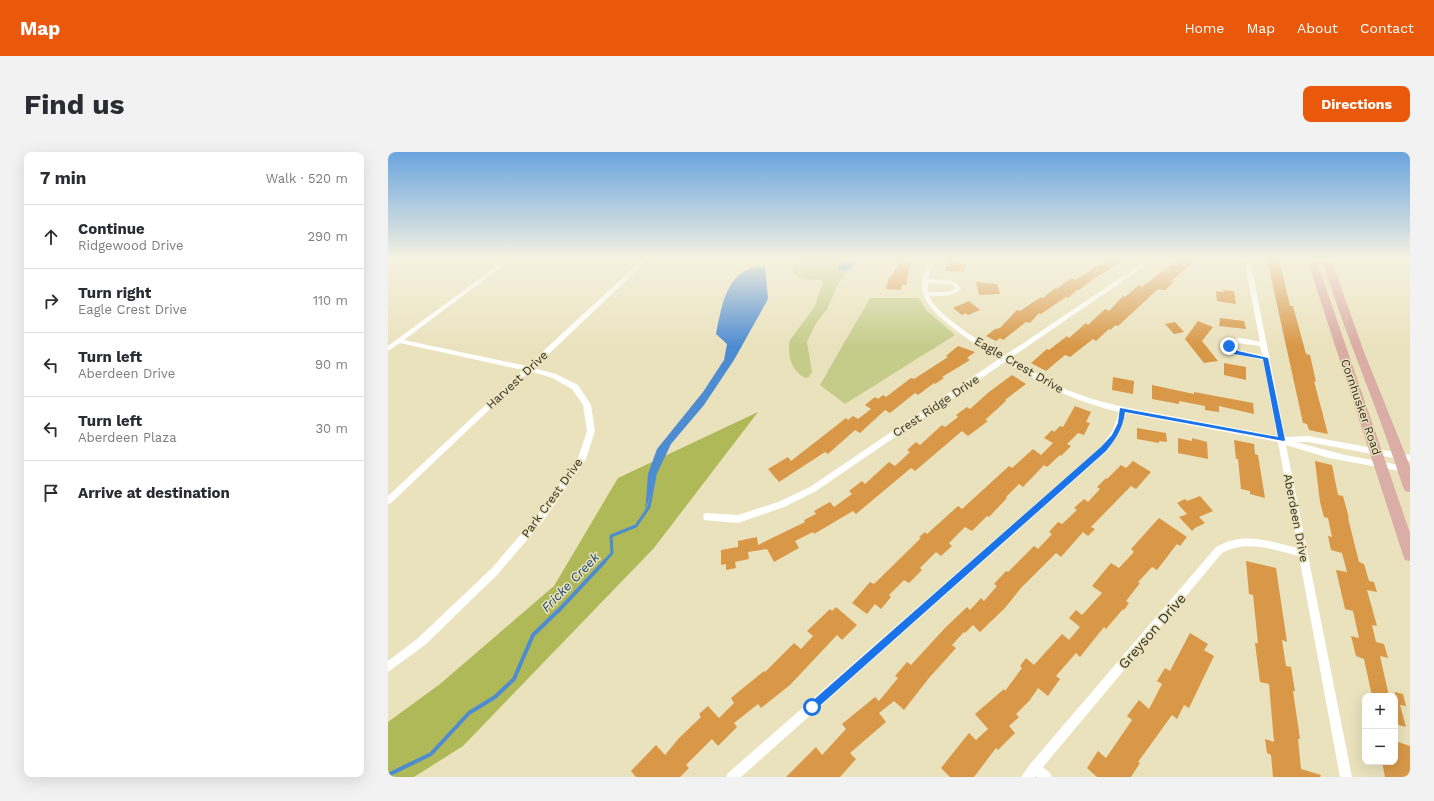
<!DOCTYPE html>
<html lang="en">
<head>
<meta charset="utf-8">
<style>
	:root { --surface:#fff; --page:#f2f2f3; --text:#2b2b33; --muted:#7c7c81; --line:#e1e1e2; --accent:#ea580c }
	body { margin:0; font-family:"Work Sans",sans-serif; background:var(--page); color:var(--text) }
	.controls { position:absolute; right:12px; bottom:12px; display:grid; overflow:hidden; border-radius:8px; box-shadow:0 4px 16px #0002 }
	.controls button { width:36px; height:36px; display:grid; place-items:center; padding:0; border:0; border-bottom:1px solid var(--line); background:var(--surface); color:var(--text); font:20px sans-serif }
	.stop { position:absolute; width:12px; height:12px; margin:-9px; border:3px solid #1a73e8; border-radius:50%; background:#fff }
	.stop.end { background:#1a73e8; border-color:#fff; box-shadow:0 1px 4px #0008 }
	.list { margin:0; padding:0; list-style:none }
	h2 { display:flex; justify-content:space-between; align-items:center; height:52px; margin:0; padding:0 16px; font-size:17px }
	h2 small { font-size:13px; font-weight:400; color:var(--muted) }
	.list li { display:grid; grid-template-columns:26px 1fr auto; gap:12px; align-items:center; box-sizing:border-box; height:64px; padding:0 16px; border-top:1px solid var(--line) }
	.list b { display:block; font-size:15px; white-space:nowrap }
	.list p { margin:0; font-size:13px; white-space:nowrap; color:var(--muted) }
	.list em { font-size:13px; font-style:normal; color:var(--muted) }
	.icon { flex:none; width:22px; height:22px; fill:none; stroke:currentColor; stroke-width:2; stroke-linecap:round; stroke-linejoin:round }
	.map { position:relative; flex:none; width:1022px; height:625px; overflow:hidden; border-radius:8px }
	header { display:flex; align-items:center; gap:24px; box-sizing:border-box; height:56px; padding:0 20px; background:var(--accent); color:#fff }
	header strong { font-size:19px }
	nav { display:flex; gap:22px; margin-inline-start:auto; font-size:14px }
	.intro { display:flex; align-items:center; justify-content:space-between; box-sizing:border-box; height:96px; padding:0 24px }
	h1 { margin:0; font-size:28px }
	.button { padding:10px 18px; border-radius:8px; background:var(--accent); color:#fff; font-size:14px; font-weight:700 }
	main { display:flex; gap:24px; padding:0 24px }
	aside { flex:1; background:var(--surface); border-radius:8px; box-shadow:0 4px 16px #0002 }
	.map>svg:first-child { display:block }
</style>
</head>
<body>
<header>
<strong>Map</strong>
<nav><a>Home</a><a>Map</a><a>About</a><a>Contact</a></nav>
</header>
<div class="intro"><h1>Find us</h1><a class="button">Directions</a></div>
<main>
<aside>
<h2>7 min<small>Walk · 520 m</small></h2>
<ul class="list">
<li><svg class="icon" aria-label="ahead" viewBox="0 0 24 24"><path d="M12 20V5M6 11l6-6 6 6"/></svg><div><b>Continue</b><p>Ridgewood Drive</p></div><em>290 m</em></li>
<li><svg class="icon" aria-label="right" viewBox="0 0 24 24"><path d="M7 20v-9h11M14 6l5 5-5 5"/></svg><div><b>Turn right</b><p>Eagle Crest Drive</p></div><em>110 m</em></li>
<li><svg class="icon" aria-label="left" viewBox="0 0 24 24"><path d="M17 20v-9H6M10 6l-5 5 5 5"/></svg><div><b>Turn left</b><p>Aberdeen Drive</p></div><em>90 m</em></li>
<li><svg class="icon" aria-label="left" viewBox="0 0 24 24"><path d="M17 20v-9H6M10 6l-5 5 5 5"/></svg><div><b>Turn left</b><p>Aberdeen Plaza</p></div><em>30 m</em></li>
<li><svg class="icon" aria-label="arrive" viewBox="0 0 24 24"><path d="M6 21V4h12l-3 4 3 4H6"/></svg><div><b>Arrive at destination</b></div></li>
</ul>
</aside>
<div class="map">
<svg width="1022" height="625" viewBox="0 0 1022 625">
	<rect width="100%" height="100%" fill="#eae2bd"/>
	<g fill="#c5cc8a">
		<path d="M411,107H455L451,113L458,119L461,118L451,130L439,157L427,173L419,190L424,220L421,225L417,226C403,219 399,202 402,188L426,156L435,130L433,128C422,127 411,130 404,118L405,113Z"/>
		<polygon points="482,146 531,146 538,158 567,183 457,252 432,233"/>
	</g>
	<polygon fill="#b0b957" points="370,260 266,396 75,594 26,625 0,625 0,570 52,532 166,434 230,326"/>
	<g fill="#4e8cd1">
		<path d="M455,107H470C466,115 460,121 450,118V116Z"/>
		<path d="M377,114L380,147L346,208L316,253L283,292L266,328L257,361L260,322L269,297L315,240L336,208L339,192L328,182C333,159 336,128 361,117C365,115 372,115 377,114Z"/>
	</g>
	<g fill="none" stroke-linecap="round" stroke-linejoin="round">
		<polyline stroke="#4e8cd1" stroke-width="3" points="216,410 224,401 223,384 248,374 261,355 267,324"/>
		<polyline stroke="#4e8cd1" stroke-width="4" points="0,623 43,602 81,561 107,545 126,527 145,483 172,457 217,409"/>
	</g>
	<g fill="#d89848">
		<polygon points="720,107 738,107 707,126 691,138 689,138 680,146 678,145 653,162 651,161 642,171 638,170 615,188 612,186 608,189 598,184 607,177 612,176 629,158 632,159 653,145 655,146 667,136 669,137 683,126 687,128"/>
		<polygon points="790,107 809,107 783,129 786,130 777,138 774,138 770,137 730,174 728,173 722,178 721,177 708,189 705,187 682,205 677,203 658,219 643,211 659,197 661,198 679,184 681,186 698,171 700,173 717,157 721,159 735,144 737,145 751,133 754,135"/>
		<polygon points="879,107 891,107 902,154 905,154 918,202 922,203 928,230 926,229 940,282 921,278 919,272 915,271"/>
		<polygon points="517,109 525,110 521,118 518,133 514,132 513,138 498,137 501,125 503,125 511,110 516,111"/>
		<polygon points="560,109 578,112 575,120 557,119"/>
		<polygon points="588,130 609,132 612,142 591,143"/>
		<polygon points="835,138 846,139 848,152 829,149 828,139 836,140"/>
		<polygon points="581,149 592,158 580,163 578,161 574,163 565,156"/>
		<polygon points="832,166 856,169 858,177 831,174"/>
		<polygon points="810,169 825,175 814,189 830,209 816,211 797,187"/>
		<polygon points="787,170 796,180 786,182 777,172"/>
		<polygon points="570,194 587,200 579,206 582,208 554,225 556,226 547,232 546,231 530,243 527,241 502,261 497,258 472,281 467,278 440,302 437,300 391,330 380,317 400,305 403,309 458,266 460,268 465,264 470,267 483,257 477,253 487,245 490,247 495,243 498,245 523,226 526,227 560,205 558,204"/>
		<polygon points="836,211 858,215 858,228 836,223"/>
		<polygon points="624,223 638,232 617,248 618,249 597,268 600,269 580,284 574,279 527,319 523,316 468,362 465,359 426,382 425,380 407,389 411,396 386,410 379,397 360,400 361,407 347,410 348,416 338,418 338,412 333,413 333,398 350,395 350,389 369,385 370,393 417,370 416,368 428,362 426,359 442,350 446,355 464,342 461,339 474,329 477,332 501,310 507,314 522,300 519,298 528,290 532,293 554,273 557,275 570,265 568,263 579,255 582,257 601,240"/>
		<polygon points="725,225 746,229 745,242 724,238"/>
		<polygon points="764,233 806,242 806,240 865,251 866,262 831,254 831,260 817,258 817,254 791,249 791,252 764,247"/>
		<polygon points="687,254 703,260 698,270 702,271 696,283 690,281 679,292 683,294 673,304 672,303 659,315 656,313 635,335 631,332 618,345 619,346 601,365 599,364 584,379 577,375 561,391 564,394 553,404 548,400 532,416 534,418 521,431 516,428 501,443 503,445 493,457 487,452 479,462 464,451 482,430 486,432 533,386 531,385 537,380 539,382 570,354 574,357 621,314 624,316 645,297 653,303 665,291 656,286 664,278 666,280 672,274 675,275"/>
		<polygon points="749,276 778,281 779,290 771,289 771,291 749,287"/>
		<polygon points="790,286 804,289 804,286 819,290 820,307 790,301"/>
		<polygon points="846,288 866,292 867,302 870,303 877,346 862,342 862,339 853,337 850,307 848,307"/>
		<polygon points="745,309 763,320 748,337 743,334 703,375 707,377 700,384 695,380 673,405 668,401 633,436 617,456 592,480 585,473 577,481 576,480 564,493 568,496 541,526 516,558 506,549 491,561 498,570 462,601 468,607 452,625 398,625 428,595 434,603 458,577 454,572 487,545 491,549 510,526 507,524 519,510 523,513 557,476 579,455 582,458 593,446 596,449 609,434 606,432 618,419 620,420 646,394 650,397 664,382 661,380 670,370 674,372 689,358 686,356 696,347 700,350 712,337 709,335 718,326 719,327 733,313 738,316"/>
		<polygon points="927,309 944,313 950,343 955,344 961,366 960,366 971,410 976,412 981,429 986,430 989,440 979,438 989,474 984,473 988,490 996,492 1000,506 992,504 1001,544 984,544 976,507 968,504 963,484 971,486 965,459 957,457 948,418 959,420 954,401 943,398 940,384 944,385 940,366 936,365 932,350"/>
		<polygon points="812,344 825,359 811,365 817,371 807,376 804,379 791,365 799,362 789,351 797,347 799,349"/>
		<polygon points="771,366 799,385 792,394 789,392 769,418 764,415 750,430 752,431 738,449 741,451 736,458 735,457 718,477 716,475 692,505 688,501 668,524 672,527 660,544 650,536 642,548 628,562 631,565 621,574 627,581 610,598 608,596 586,625 562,625 553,616 581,581 588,588 600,577 587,562 616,537 617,539 634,516 632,514 638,506 646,513 674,482 681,488 692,475 681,466 688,458 694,463 714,441 704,434 723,411 731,416 746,400 743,397"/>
		<polygon points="858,409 888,416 899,490 894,488 898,514 903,515 907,539 905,539 912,587 910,587 913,617 933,623 932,625 885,625 883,603 879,601 877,587 886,590 881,532 872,530 867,491 870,491 865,443 861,442"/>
		<polygon points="448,455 469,473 454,488 449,483 402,533 373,556 370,552 346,571 349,575 330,594 324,587 298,613 301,616 292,625 248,625 243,619 268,593 277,603 291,586 313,565 311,562 320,554 331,566 346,551 343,546 376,519 377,520 406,491 413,497 425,484 419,479 442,457 444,459"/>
		<polygon points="802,481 820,492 816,498 826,504 801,556 796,553 789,567 784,563 750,610 752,611 743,625 709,625 699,616 710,599 718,606 744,568 739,564 751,548 761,557 774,532 769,529 777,516 782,519"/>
		<polygon points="1007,540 1015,542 1018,554 1012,553 1018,575 1007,572"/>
		<polygon points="1007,589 1022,594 1022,625 997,625 994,610 1007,610"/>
	</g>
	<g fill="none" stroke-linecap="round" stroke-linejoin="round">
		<g fill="#fff" fill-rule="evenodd">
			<polygon points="118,107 124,107 16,188 139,214 255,107 261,107 146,216 168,222 190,233 203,253 207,279 198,307 155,369 110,422 37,493 0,520 0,509 29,487 104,416 149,363 190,306 199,279 195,253 184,237 164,226 142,219 3,351 0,352 0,344 135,218 12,191 0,199 0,194"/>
			<path d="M541,107H547L540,127L560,128L569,131L573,137C565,145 552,144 541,144C550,165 597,192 616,204L760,107H767L621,207L679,238L704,247L735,255L889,284L875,208L846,202L838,194L839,190L845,187L853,186L872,190L856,107H862L897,285L920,284L1022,303V309L920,290H908L957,303L1022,315V321L941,306L898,293L964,625H952L911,404C886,398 859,387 834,401L655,615L662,621L664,625H649L648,624L647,625H633L643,611L828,395C857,379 879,389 910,396L890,290L738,261L732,279L719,299L353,625H338L340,621L713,295L725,278L731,260C687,250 655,233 617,210L428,339L396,355L350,371L316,368L315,365L316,362L319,361L350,363L390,350L422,335L611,207C592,195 541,164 535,142C531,130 536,118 541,107ZM540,131L565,133L567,137L559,140H540ZM849,191L872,194L874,203L850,198L844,193V192Z"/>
		</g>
		<g fill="#daada6" fill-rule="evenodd">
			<polygon points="919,107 928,107 1022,381 1022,409 1017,408 1015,403"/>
			<path d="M934,107H943L976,200L1018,304L1022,315V340L1017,339L1015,335C991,258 957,184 934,107Z"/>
		</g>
	</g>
	<linearGradient id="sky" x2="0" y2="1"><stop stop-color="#6aa4df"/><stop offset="0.55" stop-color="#f6f2e1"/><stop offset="1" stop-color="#f6f2e1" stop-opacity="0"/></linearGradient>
	<rect width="1022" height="194" fill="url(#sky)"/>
	<path fill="#1a73e8" d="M841,192L850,199L880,206L897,288L896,289L737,260C735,276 728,287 718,299L427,558L424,559L421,558L420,555L421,552L713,295L724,283L730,271L732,256L890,285L875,207L846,202L838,194Z"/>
	<g text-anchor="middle" stroke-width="3" stroke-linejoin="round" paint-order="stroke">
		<g font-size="12" fill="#343122" stroke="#eae2bd">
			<text transform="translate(631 213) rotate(30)" y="4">Eagle Crest Drive</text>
			<text transform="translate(129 228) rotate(-43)" y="4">Harvest Drive</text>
			<text transform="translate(548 254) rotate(-34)" y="4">Crest Ridge Drive</text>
			<text transform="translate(973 255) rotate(71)" y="4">Cornhusker Road</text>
			<text transform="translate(164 346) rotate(-54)" y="4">Park Crest Drive</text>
			<text transform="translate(908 366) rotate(79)" y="4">Aberdeen Drive</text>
		</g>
		<g font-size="13" font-style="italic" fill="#194573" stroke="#eae2bd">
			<text transform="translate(182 430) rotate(-46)" y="5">Fricke Creek</text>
		</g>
		<g font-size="14" fill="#343122" stroke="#eae2bd">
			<text transform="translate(764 479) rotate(-49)" y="5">Greyson Drive</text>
		</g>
	</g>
</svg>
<div class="controls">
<button>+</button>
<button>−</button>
</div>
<div class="stop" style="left:424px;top:555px"></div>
<div class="stop end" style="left:841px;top:194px"></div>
</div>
</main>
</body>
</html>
